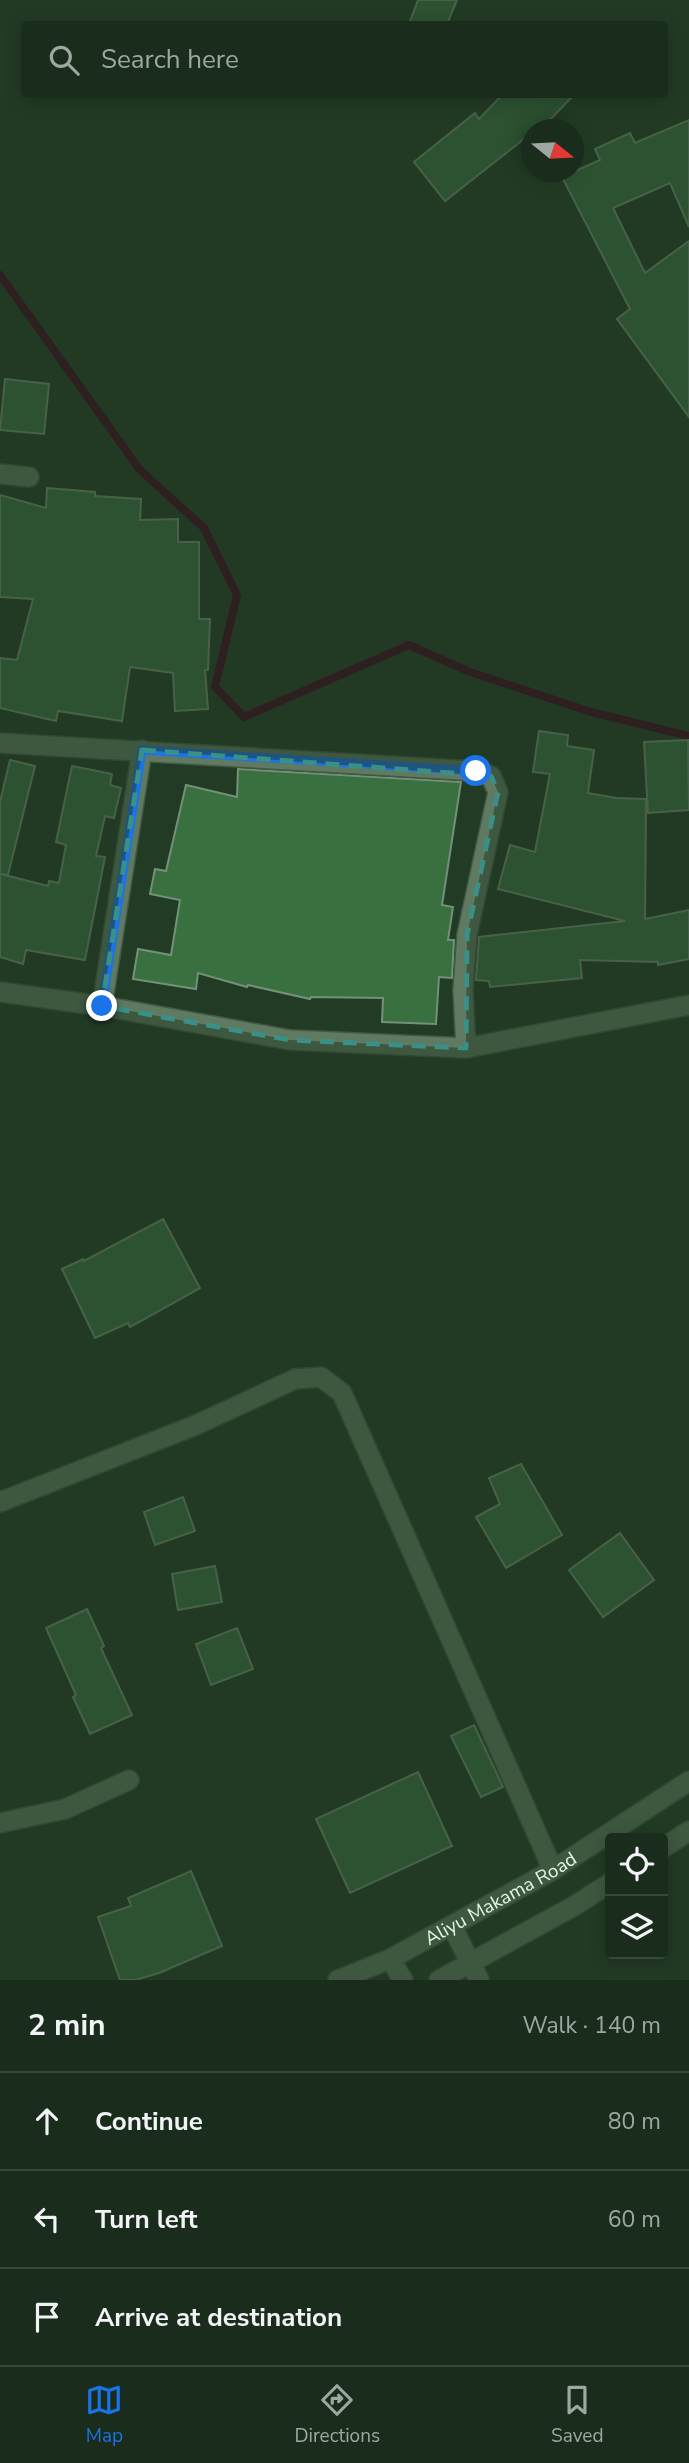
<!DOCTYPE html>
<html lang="en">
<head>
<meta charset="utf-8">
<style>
	:root { --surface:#1a2c1c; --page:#233425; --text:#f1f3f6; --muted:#9fa7a3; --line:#38483b; --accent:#1a73e8 }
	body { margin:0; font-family:"Nunito Sans",sans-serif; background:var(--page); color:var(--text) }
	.controls { position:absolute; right:21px; bottom:21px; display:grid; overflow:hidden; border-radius:7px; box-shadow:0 4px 18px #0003 }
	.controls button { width:63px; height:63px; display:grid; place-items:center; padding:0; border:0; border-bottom:2px solid var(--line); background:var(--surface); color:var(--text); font:35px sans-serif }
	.compass { position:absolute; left:521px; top:119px; width:63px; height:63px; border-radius:50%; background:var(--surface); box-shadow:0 4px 18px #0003; rotate:108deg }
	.stop { position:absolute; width:21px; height:21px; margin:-16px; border:5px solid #1a73e8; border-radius:50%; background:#fff }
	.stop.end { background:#1a73e8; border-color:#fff; box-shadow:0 2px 7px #0008 }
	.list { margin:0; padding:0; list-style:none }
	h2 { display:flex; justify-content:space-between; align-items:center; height:91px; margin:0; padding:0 28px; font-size:30px }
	h2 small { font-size:23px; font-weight:400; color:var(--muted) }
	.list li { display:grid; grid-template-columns:46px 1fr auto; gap:21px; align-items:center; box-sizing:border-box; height:98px; padding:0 28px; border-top:2px solid var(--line) }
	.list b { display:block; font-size:26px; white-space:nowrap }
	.list em { font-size:23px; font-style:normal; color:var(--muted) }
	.icon { flex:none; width:38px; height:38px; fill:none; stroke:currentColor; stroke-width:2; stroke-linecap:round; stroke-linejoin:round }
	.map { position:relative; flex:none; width:689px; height:1980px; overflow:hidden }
	.search { position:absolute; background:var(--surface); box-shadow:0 4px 18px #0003; left:21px; right:21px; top:21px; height:77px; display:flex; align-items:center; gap:18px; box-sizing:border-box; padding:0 24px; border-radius:7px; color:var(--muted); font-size:26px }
	.sheet { height:385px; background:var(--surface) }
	nav { display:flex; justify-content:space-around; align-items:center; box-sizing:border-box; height:98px; border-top:2px solid var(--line); background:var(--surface); font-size:19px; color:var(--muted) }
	nav a { display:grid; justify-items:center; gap:4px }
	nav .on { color:var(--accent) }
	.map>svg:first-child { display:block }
</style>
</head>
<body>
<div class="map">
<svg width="689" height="1980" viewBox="0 0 689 1980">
	<rect width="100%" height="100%" fill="#223b25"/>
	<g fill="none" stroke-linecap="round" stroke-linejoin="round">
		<polyline stroke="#3c001c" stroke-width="8" points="0,275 140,470 204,528 237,595 215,687 244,717 409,645 470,672 591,712 689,736"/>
	</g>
	<g fill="#387040" stroke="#749076" stroke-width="2">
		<polygon points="418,0 457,0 447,24 409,24"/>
		<polygon points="503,94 575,94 540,130 531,130 531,138 527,142 524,139 445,201 414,162 475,113 479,119"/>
		<polygon points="689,120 689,227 670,183 613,208 645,273 689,241 689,417 617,319 630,309 562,177 600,160 595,149 630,133 635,143"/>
		<polygon points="5,379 49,384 44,434 0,430"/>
		<polygon points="47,488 95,492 95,496 141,499 140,520 178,519 178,542 199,542 199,619 210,619 208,670 205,670 208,709 175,711 173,673 130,667 122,721 58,711 56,721 0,708 0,658 17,660 33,599 0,597 0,495 46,508"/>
		<polygon points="539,731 568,735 567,746 594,750 588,793 616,798 646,799 645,919 689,910 689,959 658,965 658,962 580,960 582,978 490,987 489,981 476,980 479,937 625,921 498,889 510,845 535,852 550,774 533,772"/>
		<polygon points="688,740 689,810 648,813 644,742"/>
		<polygon points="10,760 35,766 8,875 1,874 48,886 49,881 59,883 66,845 56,842 72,766 112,774 110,785 121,788 114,818 105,816 96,856 105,857 85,960 26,950 23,964 0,957 0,802"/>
		<polygon points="238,769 461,782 442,905 453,907 448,940 454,940 452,978 439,977 436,1024 382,1022 383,998 311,997 310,999 248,985 247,987 198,973 196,989 133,979 138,949 171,955 180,900 150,894 155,869 166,871 186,785 237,797"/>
		<polygon points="163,1219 200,1288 130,1327 128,1323 95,1338 62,1269 83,1259 84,1261"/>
		<polygon points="521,1464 562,1535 506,1568 476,1517 500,1504 489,1478"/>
		<polygon points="183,1497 195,1531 155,1545 144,1512"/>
		<polygon points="620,1533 654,1580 603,1617 569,1570"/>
		<polygon points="215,1566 222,1602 178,1610 172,1574"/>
		<polygon points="87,1609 104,1646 101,1648 132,1715 90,1734 73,1697 76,1695 46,1628"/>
		<polygon points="237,1628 253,1669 211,1685 196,1644"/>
		<polygon points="474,1725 503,1787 481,1797 451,1736"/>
		<polygon points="418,1772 452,1846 350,1893 316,1819"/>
		<polygon points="191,1871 222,1946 159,1973 135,1980 120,1980 98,1917 131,1906 128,1898"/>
	</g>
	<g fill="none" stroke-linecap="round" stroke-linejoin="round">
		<defs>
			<g id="minor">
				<polyline points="0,474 29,477"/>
				<polyline points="0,743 476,771 491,776 498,792 467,935 463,990 466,1048"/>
				<polyline points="0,992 102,1006 290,1040 466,1048 689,1005"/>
				<polyline points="102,1006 142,750"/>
				<polyline points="0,1502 196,1425 295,1379 321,1377 342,1393 553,1870"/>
				<polyline points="0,1823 65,1809 129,1780"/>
			</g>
			<g id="tertiary">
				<polyline points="663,1848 689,1831"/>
				<polyline points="452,1926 479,1980"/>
				<polyline points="390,1959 403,1980"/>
				<path id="s1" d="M338,1980L390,1959L553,1870L689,1781"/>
				<polyline points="439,1980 574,1906 610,1883"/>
			</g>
		</defs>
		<use href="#minor" stroke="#425946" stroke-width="22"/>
		<use href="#tertiary" stroke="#425946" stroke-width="22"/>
		<use href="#minor" stroke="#5f7a61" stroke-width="19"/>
		<use href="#tertiary" stroke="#5f7a61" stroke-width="19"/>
	</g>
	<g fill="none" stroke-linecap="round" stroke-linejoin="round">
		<polyline stroke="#1a73e8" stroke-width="9" points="102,1006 142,750 476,771"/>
	</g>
	<path d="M0 0H689V1980H0ZM142,750L491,776L498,792L467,935L466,1048L290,1040L102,1006Z" fill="#223b25" fill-opacity=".55" fill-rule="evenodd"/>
	<path fill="none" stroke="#3a8f86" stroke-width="5" stroke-dasharray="14 9" stroke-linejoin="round" d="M142,750L491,776L498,792L467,935L466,1048L290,1040L102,1006Z"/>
	<g text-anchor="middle" stroke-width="6" stroke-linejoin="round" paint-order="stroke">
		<g font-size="19" fill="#e5f4e6" stroke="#223b25">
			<text dy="7" stroke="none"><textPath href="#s1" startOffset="182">Aliyu Makama Road</textPath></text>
		</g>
	</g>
</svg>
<div class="controls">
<button><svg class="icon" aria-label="locate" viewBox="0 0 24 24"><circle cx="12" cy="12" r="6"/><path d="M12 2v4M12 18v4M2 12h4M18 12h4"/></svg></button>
<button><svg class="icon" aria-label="layers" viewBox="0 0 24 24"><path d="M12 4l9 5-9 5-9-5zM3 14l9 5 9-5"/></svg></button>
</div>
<svg class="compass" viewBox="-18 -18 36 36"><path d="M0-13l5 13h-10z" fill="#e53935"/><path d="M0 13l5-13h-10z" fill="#9fa7a3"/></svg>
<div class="stop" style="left:476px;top:771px"></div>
<div class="stop end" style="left:102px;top:1006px"></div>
<div class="search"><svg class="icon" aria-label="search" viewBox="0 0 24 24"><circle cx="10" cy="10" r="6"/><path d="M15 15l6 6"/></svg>Search here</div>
</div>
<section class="sheet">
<h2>2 min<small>Walk · 140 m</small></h2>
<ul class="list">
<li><svg class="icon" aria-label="ahead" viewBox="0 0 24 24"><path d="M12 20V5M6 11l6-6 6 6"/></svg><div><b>Continue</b></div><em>80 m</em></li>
<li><svg class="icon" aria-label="left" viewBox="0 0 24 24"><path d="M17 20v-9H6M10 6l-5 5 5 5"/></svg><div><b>Turn left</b></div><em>60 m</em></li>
<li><svg class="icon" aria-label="arrive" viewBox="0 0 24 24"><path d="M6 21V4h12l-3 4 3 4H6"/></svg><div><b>Arrive at destination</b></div></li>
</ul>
</section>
<nav>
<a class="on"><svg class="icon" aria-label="map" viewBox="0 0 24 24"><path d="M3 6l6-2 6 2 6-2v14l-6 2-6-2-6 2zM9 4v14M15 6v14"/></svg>Map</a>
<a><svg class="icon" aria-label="directions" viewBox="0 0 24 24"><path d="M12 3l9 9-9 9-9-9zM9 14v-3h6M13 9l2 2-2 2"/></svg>Directions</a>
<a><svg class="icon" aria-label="saved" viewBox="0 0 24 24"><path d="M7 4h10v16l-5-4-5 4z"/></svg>Saved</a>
</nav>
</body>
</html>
